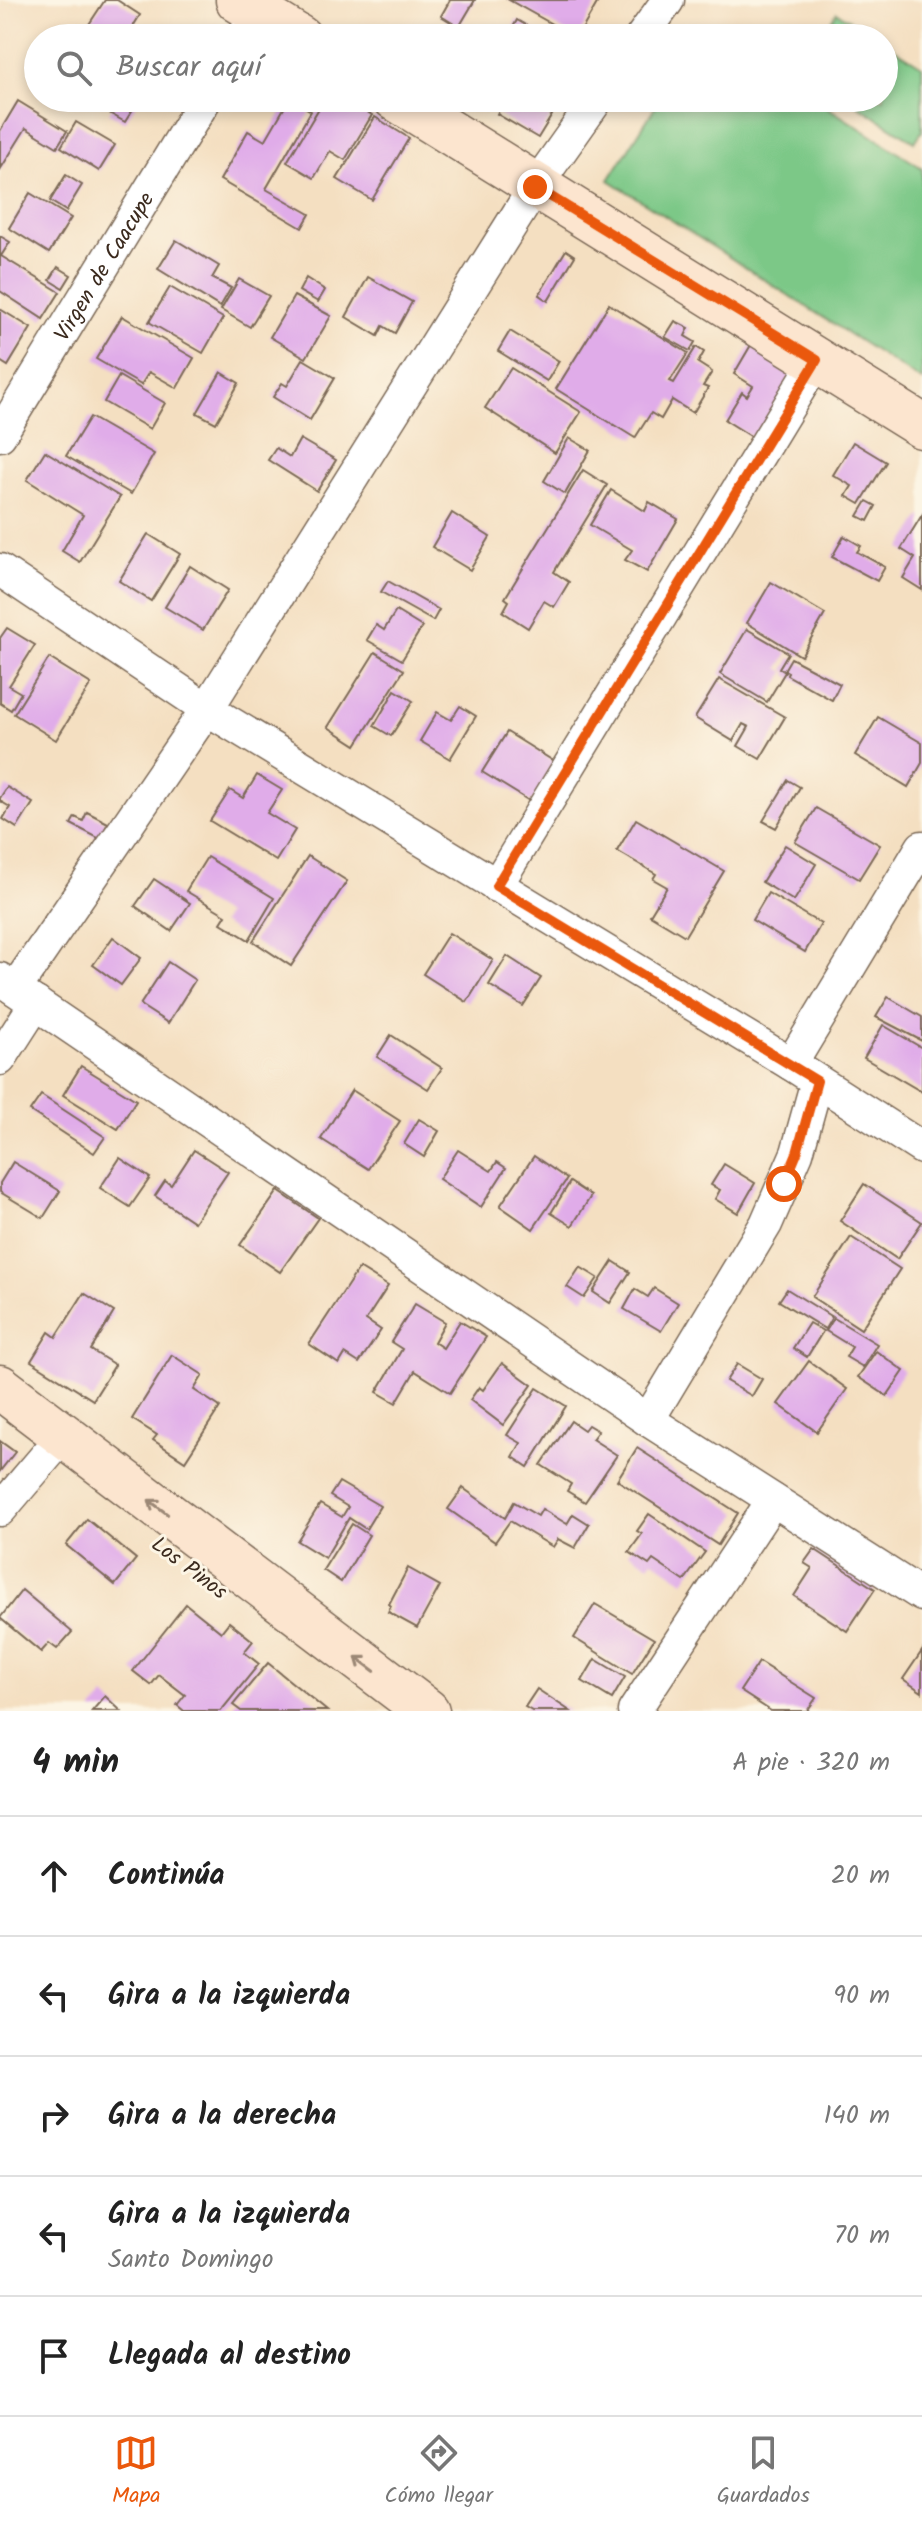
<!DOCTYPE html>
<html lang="es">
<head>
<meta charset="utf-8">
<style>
	:root { --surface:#fff; --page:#f6f6f6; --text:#222; --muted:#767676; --line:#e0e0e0; --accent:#ea580c }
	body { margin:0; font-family:Kalam,sans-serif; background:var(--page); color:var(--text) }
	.stop { position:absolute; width:24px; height:24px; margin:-18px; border:6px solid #ea580c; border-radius:50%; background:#fff }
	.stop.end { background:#ea580c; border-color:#fff; box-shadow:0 2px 8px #0008 }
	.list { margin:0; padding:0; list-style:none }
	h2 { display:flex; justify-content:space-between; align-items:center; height:104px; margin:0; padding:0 32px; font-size:34px }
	h2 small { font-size:26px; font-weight:400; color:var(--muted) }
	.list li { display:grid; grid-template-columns:52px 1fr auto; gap:24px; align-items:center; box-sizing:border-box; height:120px; padding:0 32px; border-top:2px solid var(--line) }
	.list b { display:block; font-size:30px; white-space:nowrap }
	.list p { margin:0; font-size:26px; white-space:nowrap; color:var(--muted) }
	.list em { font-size:26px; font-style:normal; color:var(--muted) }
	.icon { flex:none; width:44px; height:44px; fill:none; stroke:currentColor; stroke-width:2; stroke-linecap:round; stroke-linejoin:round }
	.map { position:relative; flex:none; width:922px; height:1711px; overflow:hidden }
	.search { position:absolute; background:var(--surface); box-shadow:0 4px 12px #0003; left:24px; right:24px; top:24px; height:88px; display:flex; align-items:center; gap:20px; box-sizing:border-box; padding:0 28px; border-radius:44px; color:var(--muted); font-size:30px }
	.sheet { height:704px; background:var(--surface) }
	nav { display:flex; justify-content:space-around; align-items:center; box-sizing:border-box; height:112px; border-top:2px solid var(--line); background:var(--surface); font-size:22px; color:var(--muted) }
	nav a { display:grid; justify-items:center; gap:4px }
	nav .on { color:var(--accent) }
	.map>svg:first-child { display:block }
</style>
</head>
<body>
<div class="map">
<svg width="922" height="1711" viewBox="0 0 922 1711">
	<rect width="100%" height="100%" fill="#fcf5e5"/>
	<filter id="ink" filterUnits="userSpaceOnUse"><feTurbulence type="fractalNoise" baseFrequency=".0125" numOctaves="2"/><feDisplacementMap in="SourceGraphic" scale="16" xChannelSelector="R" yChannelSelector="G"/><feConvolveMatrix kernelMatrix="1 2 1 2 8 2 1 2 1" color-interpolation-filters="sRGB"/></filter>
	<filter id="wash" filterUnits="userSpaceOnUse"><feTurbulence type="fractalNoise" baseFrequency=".006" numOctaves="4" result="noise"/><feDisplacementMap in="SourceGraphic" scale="32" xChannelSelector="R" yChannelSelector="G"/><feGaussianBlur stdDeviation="1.8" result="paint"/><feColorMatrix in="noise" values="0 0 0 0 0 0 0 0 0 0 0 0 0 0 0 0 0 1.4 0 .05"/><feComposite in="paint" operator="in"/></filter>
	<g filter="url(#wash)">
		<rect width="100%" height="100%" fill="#f4dfc1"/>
		<g fill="#7bc887" stroke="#5b7952" stroke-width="2">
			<polygon points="837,12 877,38 821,38"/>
			<polygon points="884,42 922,66 922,131 915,142 846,98 884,98"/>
			<polygon points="661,98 813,98 922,168 922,381 609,180"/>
		</g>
		<g id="blocks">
			<g fill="#e0ace9">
				<polygon points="105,0 117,0 140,15 126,38 80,38"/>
				<polygon points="450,0 475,0 459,27 441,16"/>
				<polygon points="509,0 599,0 577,38"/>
				<polygon points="517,20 548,38 507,38"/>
				<polygon points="118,98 140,98 125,122 109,113"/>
				<polygon points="290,98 311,111 266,189 310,214 302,228 220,180 248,131 265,141"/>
				<polygon points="325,98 344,98 372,115 345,160 330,151 314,178 287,162"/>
				<polygon points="506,98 524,98 552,115 538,138 497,114"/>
				<polygon points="18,101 67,131 57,147 26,128 0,170 0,131"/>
				<polygon points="375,117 409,138 372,200 337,179"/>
				<polygon points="76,122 115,145 99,171 61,147"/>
				<polygon points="66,175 82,185 66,211 50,201"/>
				<polygon points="30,193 71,218 49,253 9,228"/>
				<polygon points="0,236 10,242 1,256 60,292 43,319 0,291"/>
				<polygon points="176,240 219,266 212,278 231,288 220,307 158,269"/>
				<polygon points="566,250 575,256 548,301 539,295"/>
				<polygon points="58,267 71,275 63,288 50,280"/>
				<polygon points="368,277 412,302 395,333 383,326 378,336 346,317"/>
				<polygon points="306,278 325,290 318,302 299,291"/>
				<polygon points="239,279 269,296 250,327 221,310"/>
				<polygon points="170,287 223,318 203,353 149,322"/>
				<polygon points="294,296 331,316 306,358 270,337"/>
				<polygon points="609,304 688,353 670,381 674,383 696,347 704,352 698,363 712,372 703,386 708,388 693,413 672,400 661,419 651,413 635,438 556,389"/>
				<polygon points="0,309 31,328 8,366 0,361"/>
				<polygon points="122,316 194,358 177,388 149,372 141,385 96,359"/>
				<polygon points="675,321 689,328 685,336 695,342 690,351 665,337"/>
				<polygon points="510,331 559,361 547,381 498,351"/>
				<polygon points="751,345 797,373 757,440 725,420 742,392 747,396 753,386 734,374"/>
				<polygon points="303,359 335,378 310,420 273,397 282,383 287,386"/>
				<polygon points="511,368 581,412 555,453 485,408"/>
				<polygon points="221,372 239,383 216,423 197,413"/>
				<polygon points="119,376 165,403 150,429 104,402"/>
				<polygon points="90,417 154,454 131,494 66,456"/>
				<polygon points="569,438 590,450 565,494 544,481"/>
				<polygon points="300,439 336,460 317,491 268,460 276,448 290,457"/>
				<polygon points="853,442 886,462 860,504 846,496 852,486 833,475"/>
				<polygon points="45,451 120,497 80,562 62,551 83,515 27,480"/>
				<polygon points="583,470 607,485 554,572 569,582 554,607 544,601 528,628 503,612 509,601 505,598"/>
				<polygon points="611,490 645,511 649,502 678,519 647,572 625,560 632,550 590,525"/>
				<polygon points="867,501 876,506 868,521 858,516"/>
				<polygon points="452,513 490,537 470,570 432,547"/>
				<polygon points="922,515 922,590 903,578 915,558 901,549"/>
				<polygon points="148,534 180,554 151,601 119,581"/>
				<polygon points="844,536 861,546 857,552 885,567 877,581 832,557"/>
				<polygon points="190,566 228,590 203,630 165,607"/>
				<polygon points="388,581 439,610 433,621 381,592"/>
				<polygon points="771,582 825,614 801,656 747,623"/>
				<polygon points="396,611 422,627 402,660 367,640 376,625 384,630"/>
				<polygon points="7,628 35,645 9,686 21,693 11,710 0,703 0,638"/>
				<polygon points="747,629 788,653 779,668 785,672 767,702 720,674"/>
				<polygon points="375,652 404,670 356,745 328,727"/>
				<polygon points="49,658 91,684 56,740 14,714"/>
				<polygon points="791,658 840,684 832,700 787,675 788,672 784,670"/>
				<polygon points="719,679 785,717 760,759 738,746 749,727 743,724 733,741 695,718"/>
				<polygon points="395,690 413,701 391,736 374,726"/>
				<polygon points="460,706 476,716 450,759 420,741 437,712 451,720"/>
				<polygon points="878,717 922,743 922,763 908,787 855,755"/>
				<polygon points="507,732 563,767 531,802 482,772"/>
				<polygon points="257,775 282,790 267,813 295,830 276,861 210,821 230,790 243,798"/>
				<polygon points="788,780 800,787 776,828 763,821"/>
				<polygon points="7,787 33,803 17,828 3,819 10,807 0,801 0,798"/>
				<polygon points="816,808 880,845 859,879 795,842"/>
				<polygon points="87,812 108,823 100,839 71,824 75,817 83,821"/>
				<polygon points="636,819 724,871 685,936 650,915 667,887 653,879 656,874 617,851"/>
				<polygon points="785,845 816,864 794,901 762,882"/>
				<polygon points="308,856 347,881 291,966 253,941"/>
				<polygon points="207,857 274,898 249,940 221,923 226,915 186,891"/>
				<polygon points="154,879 190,903 171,931 135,906"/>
				<polygon points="768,893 821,924 805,952 752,920"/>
				<polygon points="449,933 493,960 467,1002 423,974"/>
				<polygon points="113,937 141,958 121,985 93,965"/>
				<polygon points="507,956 541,978 523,1006 489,985"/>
				<polygon points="168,962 195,980 168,1023 140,1005"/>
				<polygon points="888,997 922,1017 922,1041 876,1017"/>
				<polygon points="883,1025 922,1048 922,1092 864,1058"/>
				<polygon points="391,1035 442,1068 428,1089 377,1057"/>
				<polygon points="81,1066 136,1100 118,1129 63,1095"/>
				<polygon points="352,1090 400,1121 368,1169 321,1139"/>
				<polygon points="41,1095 105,1137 94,1153 30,1111"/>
				<polygon points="419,1119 439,1131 424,1157 404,1144"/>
				<polygon points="194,1150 228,1172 194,1222 155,1196 165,1181 171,1185"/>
				<polygon points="458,1150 491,1171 497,1162 506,1168 481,1207 439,1179"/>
				<polygon points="534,1156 567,1179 533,1229 500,1206"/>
				<polygon points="120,1158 150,1178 130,1207 100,1188"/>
				<polygon points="13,1162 60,1191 43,1218 0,1192 0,1183"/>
				<polygon points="724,1164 755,1183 738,1213 715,1199 720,1190 711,1185"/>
				<polygon points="570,1182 591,1196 572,1226 551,1213"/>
				<polygon points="864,1184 922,1222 897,1259 840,1221"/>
				<polygon points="278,1191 318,1218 280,1272 240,1245"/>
				<polygon points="851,1237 900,1269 861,1329 812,1297"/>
				<polygon points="613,1261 630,1272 610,1303 593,1292"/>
				<polygon points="580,1267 598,1278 584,1298 567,1287"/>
				<polygon points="359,1268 388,1286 366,1320 381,1330 359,1363 345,1354 339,1364 309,1344"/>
				<polygon points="654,1288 678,1303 661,1331 624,1309 635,1289 648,1297"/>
				<polygon points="787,1289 832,1317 825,1329 779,1301"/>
				<polygon points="84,1293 114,1312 91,1350 115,1365 93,1400 31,1361 49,1332 56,1337"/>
				<polygon points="415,1304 445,1322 434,1342 443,1348 460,1321 486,1337 450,1393 415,1371 396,1403 377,1392 402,1349 391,1342"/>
				<polygon points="834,1318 877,1344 863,1367 846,1357 852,1347 826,1331"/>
				<polygon points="809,1323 823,1331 807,1357 793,1348"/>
				<polygon points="876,1351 904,1371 887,1396 858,1377"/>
				<polygon points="172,1355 203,1375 194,1390 220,1407 185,1461 153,1440 157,1435 132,1419"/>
				<polygon points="809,1361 847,1389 817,1432 778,1404"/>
				<polygon points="502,1363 532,1385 503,1425 470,1400 479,1387 483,1390"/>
				<polygon points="737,1364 762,1379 752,1396 726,1381"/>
				<polygon points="537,1388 566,1406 528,1467 513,1457 521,1443 507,1435"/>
				<polygon points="571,1421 584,1430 588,1425 598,1431 592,1439 617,1455 585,1502 567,1491 571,1484 541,1465"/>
				<polygon points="0,1441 15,1452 0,1471"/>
				<polygon points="637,1448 738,1513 718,1545 617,1480"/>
				<polygon points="339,1482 380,1506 366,1529 349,1518 325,1558 297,1541 320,1504 342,1517 348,1507 330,1496"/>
				<polygon points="463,1488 505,1518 514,1502 538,1516 542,1509 567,1524 573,1514 589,1524 575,1548 558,1539 553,1547 510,1521 495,1542 448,1509"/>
				<polygon points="649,1514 705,1552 684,1581 653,1560 649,1565 629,1552 642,1534 637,1531"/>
				<polygon points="87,1519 136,1559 115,1585 66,1545"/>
				<polygon points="352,1524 369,1535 341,1582 323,1570"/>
				<polygon points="814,1549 875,1589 847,1631 794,1596 812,1568 804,1563"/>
				<polygon points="408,1568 440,1586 417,1628 388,1612 391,1606 389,1604"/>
				<polygon points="22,1590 72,1632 57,1649 49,1643 41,1652 0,1618"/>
				<polygon points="186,1604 221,1632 229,1622 253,1641 244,1652 259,1664 221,1711 184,1711 177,1705 185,1695 159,1675 151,1685 133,1671"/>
				<polygon points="595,1604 654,1639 632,1674 574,1638"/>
				<polygon points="922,1651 922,1692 903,1679"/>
				<polygon points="595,1659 625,1677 612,1699 582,1681"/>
				<polygon points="759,1662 816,1698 807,1711 771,1711 740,1691"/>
				<polygon points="268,1663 327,1711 241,1711 233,1705"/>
				<polygon points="537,1689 570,1711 532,1711 525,1707"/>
				<polygon points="105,1696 121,1711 92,1711"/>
			</g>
		</g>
	</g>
	<g filter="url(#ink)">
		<use href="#blocks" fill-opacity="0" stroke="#7c6957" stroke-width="2"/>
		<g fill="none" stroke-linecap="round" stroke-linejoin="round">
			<defs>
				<g id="street">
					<polyline points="242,38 265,0"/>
					<polyline points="641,38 668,0"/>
					<path id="s1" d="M0,435L206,98"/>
					<polyline points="0,570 207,709 791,1064 922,1148"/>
					<polyline points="496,886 817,360"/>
					<polyline points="0,979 648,1420 922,1595"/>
					<polyline points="15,989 207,709 535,187 598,98"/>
					<polyline points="0,1059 36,1003"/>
					<polyline points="791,1064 922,847"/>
					<polyline points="648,1420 766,1224 797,1153 817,1081"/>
					<polyline points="0,1510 64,1435"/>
					<polyline points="634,1711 773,1500"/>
				</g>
				<g id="secondary">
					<polyline points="238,0 300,38"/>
					<polyline points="395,98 922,426"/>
					<polyline points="0,1387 427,1711"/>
				</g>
			</defs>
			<use href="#street" stroke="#7c6957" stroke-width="35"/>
			<use href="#secondary" stroke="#7c6957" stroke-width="47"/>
			<use href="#street" stroke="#fff" stroke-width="32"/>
			<use href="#secondary" stroke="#fce5cf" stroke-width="44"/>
		</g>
		<defs><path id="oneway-shaft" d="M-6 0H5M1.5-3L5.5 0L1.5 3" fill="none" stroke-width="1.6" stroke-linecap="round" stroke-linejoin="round" transform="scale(2)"/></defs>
		<g stroke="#9c8876">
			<use href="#oneway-shaft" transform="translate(158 1507) rotate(-143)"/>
			<use href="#oneway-shaft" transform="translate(365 1664) rotate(-143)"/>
		</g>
	</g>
	<g fill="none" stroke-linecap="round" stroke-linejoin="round" filter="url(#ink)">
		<polyline stroke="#ea580c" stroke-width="10" points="535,187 817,360 496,886 817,1081 797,1153 784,1184"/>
	</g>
	<g text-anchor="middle" stroke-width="6" stroke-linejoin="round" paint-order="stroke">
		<g font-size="22" fill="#3b2a1e" stroke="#fcf5e5">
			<text dy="8" stroke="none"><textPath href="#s1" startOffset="198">Virgen de Caacupe</textPath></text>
			<text transform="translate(190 1567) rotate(37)" y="8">Los Pinos</text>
		</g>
	</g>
</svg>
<div class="stop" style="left:784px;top:1184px"></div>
<div class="stop end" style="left:535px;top:187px"></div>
<div class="search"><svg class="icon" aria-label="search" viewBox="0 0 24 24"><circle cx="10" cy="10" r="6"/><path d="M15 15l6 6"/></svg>Buscar aquí</div>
</div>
<section class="sheet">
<h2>4 min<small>A pie · 320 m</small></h2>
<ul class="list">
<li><svg class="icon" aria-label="ahead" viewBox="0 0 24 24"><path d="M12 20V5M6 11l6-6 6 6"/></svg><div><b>Continúa</b></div><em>20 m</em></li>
<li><svg class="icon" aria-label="left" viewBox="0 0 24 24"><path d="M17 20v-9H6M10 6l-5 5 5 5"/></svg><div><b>Gira a la izquierda</b></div><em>90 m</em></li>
<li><svg class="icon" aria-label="right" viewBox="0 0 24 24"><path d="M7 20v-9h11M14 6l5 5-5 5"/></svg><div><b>Gira a la derecha</b></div><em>140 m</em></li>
<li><svg class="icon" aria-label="left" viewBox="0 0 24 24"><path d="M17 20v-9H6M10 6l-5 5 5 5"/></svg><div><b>Gira a la izquierda</b><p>Santo Domingo</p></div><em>70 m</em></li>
<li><svg class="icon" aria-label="arrive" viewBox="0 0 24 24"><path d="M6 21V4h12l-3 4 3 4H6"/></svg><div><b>Llegada al destino</b></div></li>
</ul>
</section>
<nav>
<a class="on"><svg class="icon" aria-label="map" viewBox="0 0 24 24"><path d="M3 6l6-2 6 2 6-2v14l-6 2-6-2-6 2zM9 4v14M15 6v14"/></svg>Mapa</a>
<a><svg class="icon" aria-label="directions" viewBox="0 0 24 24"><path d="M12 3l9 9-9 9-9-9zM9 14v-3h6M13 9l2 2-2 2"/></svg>Cómo llegar</a>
<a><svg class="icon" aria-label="saved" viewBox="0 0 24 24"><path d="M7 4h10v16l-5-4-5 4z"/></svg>Guardados</a>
</nav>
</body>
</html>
